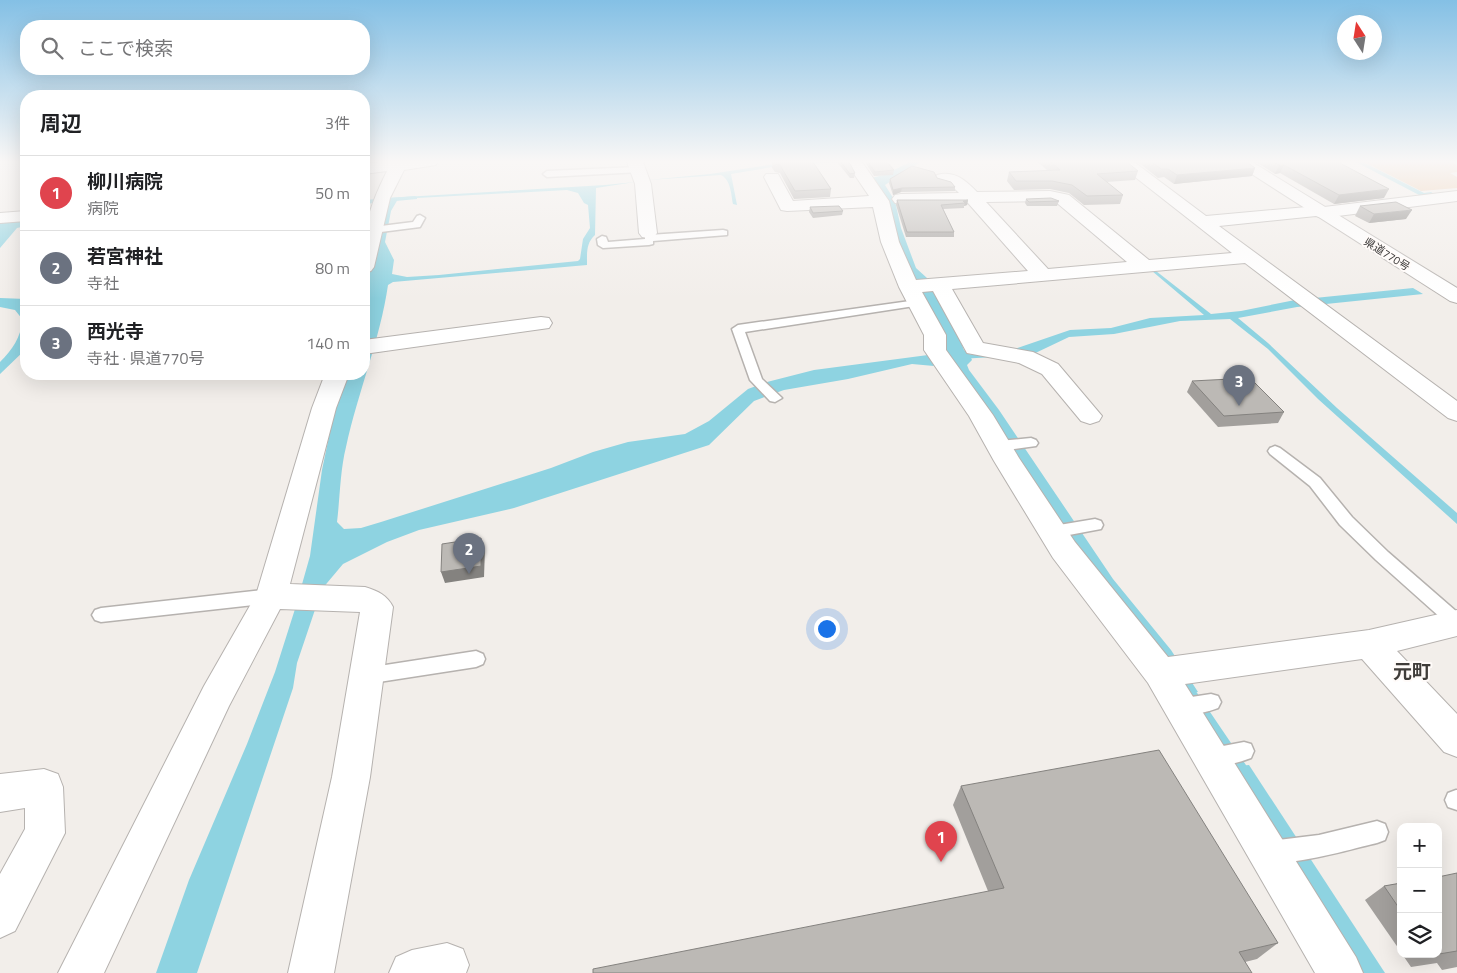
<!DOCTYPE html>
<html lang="ja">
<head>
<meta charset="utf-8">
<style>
	:root { --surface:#fff; --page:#f2f2f2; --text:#202124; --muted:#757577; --line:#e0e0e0; --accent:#2563eb }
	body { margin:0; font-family:"Titillium Web","Noto Sans JP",sans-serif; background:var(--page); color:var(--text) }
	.controls { position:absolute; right:15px; bottom:15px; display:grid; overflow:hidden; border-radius:10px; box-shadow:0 5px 20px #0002 }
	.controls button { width:45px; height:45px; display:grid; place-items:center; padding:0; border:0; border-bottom:1px solid var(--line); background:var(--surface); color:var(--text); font:25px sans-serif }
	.compass { position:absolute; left:1337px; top:15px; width:45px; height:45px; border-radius:50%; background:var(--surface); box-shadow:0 5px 20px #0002; rotate:348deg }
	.you { position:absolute; left:826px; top:628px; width:18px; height:18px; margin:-12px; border:4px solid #fff; border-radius:50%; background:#1a73e8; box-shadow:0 0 0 8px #1a73e833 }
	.badge { display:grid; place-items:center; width:32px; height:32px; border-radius:50%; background:var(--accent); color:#fff; font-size:16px; font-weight:700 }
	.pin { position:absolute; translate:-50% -41px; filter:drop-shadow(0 1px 2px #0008) }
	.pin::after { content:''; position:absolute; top:26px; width:18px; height:15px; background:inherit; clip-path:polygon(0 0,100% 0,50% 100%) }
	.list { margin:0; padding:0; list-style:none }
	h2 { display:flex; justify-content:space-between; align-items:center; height:65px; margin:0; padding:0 20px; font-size:21px }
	h2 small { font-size:16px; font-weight:400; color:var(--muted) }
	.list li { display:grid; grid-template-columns:32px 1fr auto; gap:15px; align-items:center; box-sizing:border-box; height:75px; padding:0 20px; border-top:1px solid var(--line) }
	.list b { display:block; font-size:19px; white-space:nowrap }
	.list p { margin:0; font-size:16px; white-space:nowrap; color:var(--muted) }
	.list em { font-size:16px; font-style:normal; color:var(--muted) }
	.icon { flex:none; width:28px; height:28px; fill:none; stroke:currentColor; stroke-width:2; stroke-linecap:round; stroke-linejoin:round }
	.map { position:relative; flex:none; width:1457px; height:973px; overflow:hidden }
	.search { position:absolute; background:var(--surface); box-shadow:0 5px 20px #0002; left:20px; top:20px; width:350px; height:55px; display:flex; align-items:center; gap:12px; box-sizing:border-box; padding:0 18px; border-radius:20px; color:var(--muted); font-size:19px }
	.panel { position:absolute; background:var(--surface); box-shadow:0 5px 20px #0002; left:20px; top:90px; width:350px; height:290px; border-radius:20px }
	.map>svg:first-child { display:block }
</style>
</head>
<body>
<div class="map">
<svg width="1457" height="973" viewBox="0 0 1457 973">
	<rect width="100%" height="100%" fill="#f2eeea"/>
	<polygon fill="#e9c19d" points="1364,162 1452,162 1457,165 1457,172 1450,173 1457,177 1457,188 1421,191"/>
	<g fill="#8ed3e1" fill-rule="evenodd">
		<path d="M846,162L784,165L731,174L737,205L733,204C731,194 731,180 721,175L648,180L710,174L781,163Z"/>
		<polygon points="910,162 920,162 885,185 895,201 901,228 916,268 927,278 945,304 964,350 969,353 972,360 967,365 969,370 999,410 1113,579 1171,650 1198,692 1185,693 1069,539 945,353 943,336 923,293 923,290 915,279 871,178 884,175"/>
		<path d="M635,182L596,188L595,235C586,243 587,253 587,265L393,282L388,285C380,340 358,392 346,447C340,471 340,498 337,522L344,529L361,528L381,522L551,468L593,452L628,442L685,434L709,421L748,389L767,382L814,370L928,355L934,366L912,364L848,379L784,390L767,396L754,401L709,445L514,508L419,530L387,542L343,564L322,589L297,663L293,688L197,973H156L189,880L247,744L275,672L295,609L310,556L322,470L335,408L345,374H364V296L387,198L605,185ZM567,190L578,193L584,203L588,205L590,228L583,239L580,259L578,261L439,275L407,277L392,274L394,260L385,242L391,211L398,199Z"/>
		<polygon points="26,221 26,226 17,228 0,248 0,222"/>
		<polygon points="1152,271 1156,271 1211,314 1241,311 1295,300 1413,288 1423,294 1297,307 1238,318 1268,343 1337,408 1457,513 1457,524 1318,399 1268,349 1230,319 1180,321 1114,334 1069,337 1027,357 1012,350 1070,330 1111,328 1150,318 1204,315"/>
		<path d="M0,298L26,299V349L0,374V362C13,349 20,338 23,320L15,310L0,307Z"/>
		<polygon points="1249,765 1385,973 1357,973 1229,767"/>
	</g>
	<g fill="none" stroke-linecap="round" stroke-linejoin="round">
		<g fill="#8ed3e1" fill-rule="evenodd">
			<polygon points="1356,162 1363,162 1424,193 1431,192 1434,194 1431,196 1421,196"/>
			<polygon points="415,196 417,197 417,199 364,204 364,200"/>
			<polygon points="991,353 994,353 994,357 959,359 955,357 959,355"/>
			<polygon points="1185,679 1189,681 1250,771 1252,775 1250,779 1246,781 1242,779 1181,687 1179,684 1181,681"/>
		</g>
		<defs>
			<g id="service">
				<polygon points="637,167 641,170 640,172 547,177 543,174 547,171"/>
				<polygon points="420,215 425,218 420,227 373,233 368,230 373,227 413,222 417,216"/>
				<polygon points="723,230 727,231 727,235 653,241 653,244 649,245 603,248 598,245 597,239 602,236 606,237 608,242 645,239 645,236 649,235"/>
				<polygon points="917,300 923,303 921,305 745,332 762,379 782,398 775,402 770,401 750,380 732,329 738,325"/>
				<polygon points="1031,438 1036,440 1038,443 1036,446 999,451 994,449 992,446 994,443 999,441"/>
				<polygon points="1275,446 1280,448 1320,478 1352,517 1388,552 1457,612 1457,629 1451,627 1376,560 1340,525 1310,486 1270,454 1268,451 1270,448"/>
				<polygon points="1095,519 1101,521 1103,525 1101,529 1053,538 1047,536 1045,532 1047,528 1053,526"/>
				<polygon points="271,589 277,591 280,596 277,601 271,603 101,622 95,620 92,615 95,610 101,608"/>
				<polygon points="476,651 483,654 485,659 483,664 476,667 366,684 359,682 357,676 359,670 366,668"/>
				<path d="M1211,694L1218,696L1221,702L1218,708C1205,713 1185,717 1172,712L1169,706L1172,700Z"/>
				<path d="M1244,742L1251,744L1254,751L1251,758C1238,763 1215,769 1202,764L1199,757L1202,750Z"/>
				<polygon points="1456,790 1457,790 1457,810 1448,807 1445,800 1448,793"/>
				<path d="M1377,821L1385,824L1388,832L1385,840L1377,843C1351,849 1285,869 1262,860L1259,852L1262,844L1270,841L1319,835Z"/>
			</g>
			<g id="minor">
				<path d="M381,162H437L436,165L404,170L390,198L374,267L371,271L364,273C361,232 369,207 387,171L364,174V164Z"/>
				<polygon points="627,162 643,162 651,184 657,233 654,237 648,238 642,237 639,233 635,184"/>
				<path d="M846,162H862L889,201L899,242L916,280L1028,271L968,203L901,204L895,203L892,199L895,195L901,194L959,193L951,185L937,181L935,178L937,175C955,170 966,181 977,192L1050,191L1069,195L1149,260L1232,253L1116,162H1134L1206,216L1318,206L1324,207L1457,191V201L1322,218L1316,216L1219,226L1457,401V421L1448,418L1245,263L952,289L983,343L1033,352L1058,364L1102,416L1099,421L1090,424L1081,421L1042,374L1019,363L967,353L933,291L922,292L946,335V350L993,415L1019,458L1075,542L1168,657L1369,630L1457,610V636L1397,651L1457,714V757L1444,752L1362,659L1185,684L1356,957L1363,973H1315L1148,683L1053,558L994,461L969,416L924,350V335L899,287L881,242L873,207L787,211L781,210L764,177L766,174H778L793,201L869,196ZM1050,201L1057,203L1127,262L1048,269L986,202Z"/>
				<polygon points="26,211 26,221 0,223 0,213"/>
				<polygon points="541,317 549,318 552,323 549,328 364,354 364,340"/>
				<path d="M325,374H349L336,408L290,584L365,587C378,591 387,595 393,607L370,777L334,973H288L332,777L360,612L280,609L229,706L104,973H58L204,686L256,595L312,408Z"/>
				<polygon points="44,769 58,774 63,787 65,833 15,931 0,938 0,874 25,829 25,808 0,812 0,774"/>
				<polygon points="447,943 463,949 469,965 466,973 389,973 396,957 412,950"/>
			</g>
			<polygon id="secondary" points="1233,162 1252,162 1457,288 1457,303 1450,301"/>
		</defs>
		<use href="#service" stroke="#b6b2af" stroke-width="3"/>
		<use href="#minor" stroke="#b6b2af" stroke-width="2"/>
		<use href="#secondary" stroke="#b6b2af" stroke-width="2"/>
		<use href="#service" fill="#fff" fill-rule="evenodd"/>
		<use href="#minor" fill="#fff" fill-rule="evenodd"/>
		<use href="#secondary" fill="#fff" fill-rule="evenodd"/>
	</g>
	<g fill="#a29f9c">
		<polygon points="772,162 813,162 831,189 830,197 794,199 780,173 775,172 772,168"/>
		<polygon points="837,162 849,162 855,173 854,178 850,178"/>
		<polygon points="865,162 887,162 894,170 893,175 874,176"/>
		<polygon points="1038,162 1127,162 1138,171 1135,180 1106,182 1123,195 1120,204 1084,205 1069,193 1050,189 1014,190 1007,181 1009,172 1048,171"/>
		<polygon points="1138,162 1247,162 1255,168 1252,176 1174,184 1164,177 1158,178"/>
		<polygon points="1256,162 1338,162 1384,198 1334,204 1280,173 1275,174"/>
		<polygon points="937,178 955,187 955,191 901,192 893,195 889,183 890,179"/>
		<polygon points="1026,199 1059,201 1057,206 1027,206 1025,203"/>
		<polygon points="897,200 968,200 967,205 964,206 964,208 943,209 954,232 954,237 906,237 896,205"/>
		<polygon points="1360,206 1406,219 1369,223 1355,216"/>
		<polygon points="810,207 843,211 842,215 813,218 809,212"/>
		<polygon points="1192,381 1284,412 1278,423 1218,427 1187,392"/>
		<polygon points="961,786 1278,943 1257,959 1245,962 988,891 953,805"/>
		<polygon points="1457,873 1457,967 1442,970 1437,963 1411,967 1402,954 1438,954"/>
		<polygon points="1401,883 1401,952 1365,900 1384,886"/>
	</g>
	<g fill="#84827f">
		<polygon points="1279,165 1284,165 1280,173 1275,174"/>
		<polygon points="1255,168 1252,176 1174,184 1177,175"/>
		<polygon points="902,188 901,192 893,195 893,190"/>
		<polygon points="1389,189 1384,198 1334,204 1339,195"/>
		<polygon points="968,200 967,205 964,206 965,203 963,201"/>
		<polygon points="1412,210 1406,219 1369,223 1374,214"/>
		<polygon points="481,538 485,549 484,577 445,583 441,572"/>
	</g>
	<g fill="#bcb9b5" stroke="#84827f">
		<polygon points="774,162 813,162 831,189 795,191 780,165 775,164"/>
		<polygon points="841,162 849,162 855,173 850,174"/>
		<polygon points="868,162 887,162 894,170 875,172"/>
		<polygon points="1051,162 1127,162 1138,171 1097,174 1123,195 1087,196 1072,185 1052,181 1016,181 1009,172 1060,170"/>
		<polygon points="1152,162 1247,162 1255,168 1177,175 1168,169 1161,169"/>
		<polygon points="1274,162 1338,162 1389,189 1339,195 1284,165 1279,165"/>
		<polygon points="912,166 934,172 937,178 951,182 955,187 902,188 893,190 890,179"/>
		<polygon points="1051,198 1059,201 1029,202 1026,199"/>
		<polygon points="897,200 968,200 963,201 965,203 941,205 954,232 907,232"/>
		<polygon points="1396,202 1412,210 1374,214 1360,206"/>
		<polygon points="839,206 843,211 813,213 810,207"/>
		<polygon points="1250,378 1284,412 1224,416 1192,381"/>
		<polygon points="481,538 481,566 441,572 442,544"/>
		<polygon points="1159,750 1278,943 1239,952 1252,973 593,973 593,969 1004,888 961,786"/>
		<polygon points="1457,873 1457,951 1433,955 1432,954 1438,954 1438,877"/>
		<polygon points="1401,883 1401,911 1384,886"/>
	</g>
	<linearGradient id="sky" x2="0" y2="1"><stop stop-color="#84c0e5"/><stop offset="0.54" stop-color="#f9f7f6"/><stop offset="1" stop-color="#f9f7f6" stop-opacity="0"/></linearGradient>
	<rect width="1457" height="299" fill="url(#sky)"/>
	<g text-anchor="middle" stroke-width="4" stroke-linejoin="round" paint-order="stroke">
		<g font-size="11" fill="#3a3837" stroke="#fffbf9">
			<text transform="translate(1387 254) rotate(32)" y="4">県道770号</text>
		</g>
		<g font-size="19" font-weight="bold" fill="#3f3c39" stroke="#fffbf9">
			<text x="1412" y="678">元町</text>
		</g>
	</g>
</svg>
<div class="controls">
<button>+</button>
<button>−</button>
<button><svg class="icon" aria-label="layers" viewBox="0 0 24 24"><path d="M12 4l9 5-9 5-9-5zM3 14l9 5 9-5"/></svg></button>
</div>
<svg class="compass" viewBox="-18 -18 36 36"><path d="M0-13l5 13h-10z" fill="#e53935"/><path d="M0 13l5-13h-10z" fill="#757577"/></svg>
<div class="you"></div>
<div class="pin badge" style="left:941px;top:862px;background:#e0444e">1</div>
<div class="pin badge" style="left:469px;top:574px;background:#6b7280">2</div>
<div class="pin badge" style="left:1239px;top:406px;background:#6b7280">3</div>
<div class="search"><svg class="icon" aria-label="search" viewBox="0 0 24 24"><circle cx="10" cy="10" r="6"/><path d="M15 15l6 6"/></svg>ここで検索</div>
<section class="panel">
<h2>周辺<small>3件</small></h2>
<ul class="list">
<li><span class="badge" style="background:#e0444e">1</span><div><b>柳川病院</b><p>病院</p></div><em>50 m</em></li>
<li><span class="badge" style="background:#6b7280">2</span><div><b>若宮神社</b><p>寺社</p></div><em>80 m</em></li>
<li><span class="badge" style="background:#6b7280">3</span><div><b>西光寺</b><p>寺社 · 県道770号</p></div><em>140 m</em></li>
</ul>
</section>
</div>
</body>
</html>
